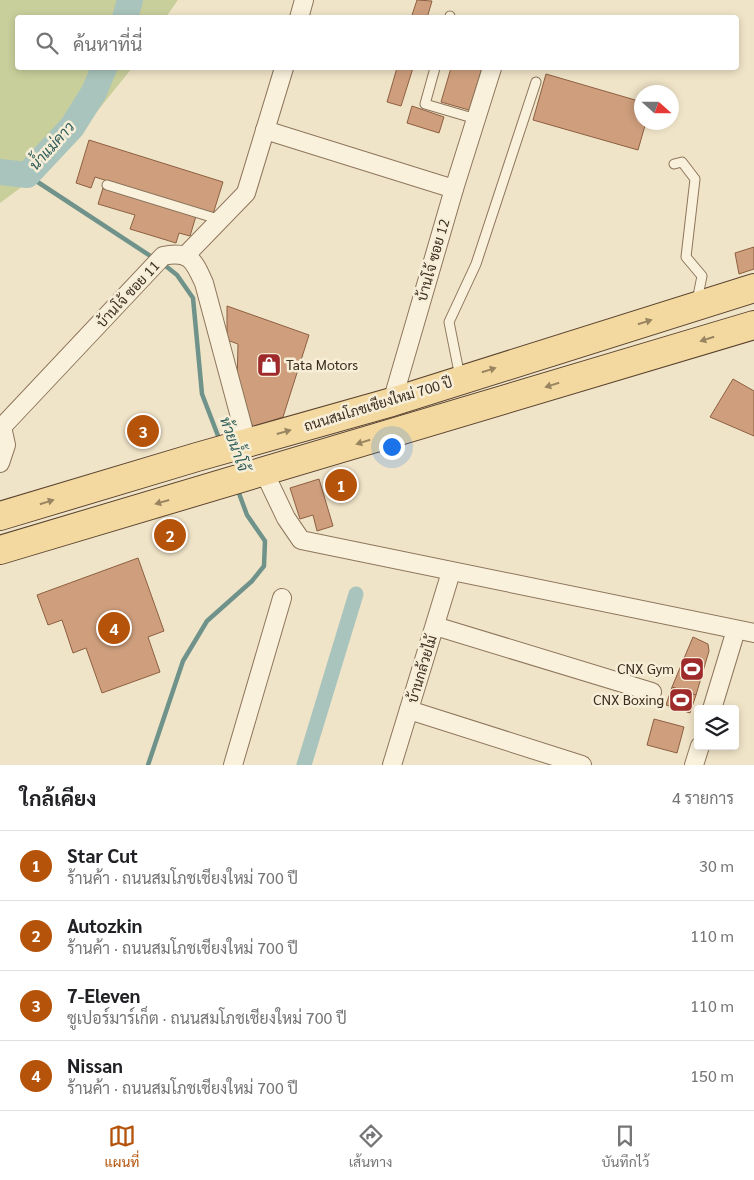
<!DOCTYPE html>
<html lang="th">
<head>
<meta charset="utf-8">
<style>
	:root { --surface:#fff; --page:#f6f6f6; --text:#202124; --muted:#757577; --line:#e0e0e0; --accent:#b45309 }
	body { margin:0; font-family:Georgia,Sarabun,serif; background:var(--page); color:var(--text) }
	.controls { position:absolute; right:15px; bottom:15px; display:grid; overflow:hidden; border-radius:5px; box-shadow:0 2px 8px #0003 }
	.controls button { width:45px; height:45px; display:grid; place-items:center; padding:0; border:0; border-bottom:1px solid var(--line); background:var(--surface); color:var(--text); font:25px sans-serif }
	.compass { position:absolute; left:634px; top:85px; width:45px; height:45px; border-radius:50%; background:var(--surface); box-shadow:0 2px 8px #0003; rotate:111deg }
	.you { position:absolute; left:391px; top:446px; width:18px; height:18px; margin:-12px; border:4px solid #fff; border-radius:50%; background:#1a73e8; box-shadow:0 0 0 8px #1a73e833 }
	.badge { display:grid; place-items:center; width:32px; height:32px; border-radius:50%; background:var(--accent); color:#fff; font-size:16px; font-weight:700 }
	.pin { position:absolute; translate:-50% -50%; border:2px solid #fff; box-shadow:0 1px 5px #0006 }
	.list { margin:0; padding:0; list-style:none }
	h2 { display:flex; justify-content:space-between; align-items:center; height:65px; margin:0; padding:0 20px; font-size:21px }
	h2 small { font-size:16px; font-weight:400; color:var(--muted) }
	.list li { display:grid; grid-template-columns:32px 1fr auto; gap:15px; align-items:center; box-sizing:border-box; height:70px; padding:0 20px; border-top:1px solid var(--line) }
	.list b { display:block; font-size:19px; white-space:nowrap }
	.list p { margin:0; font-size:16px; white-space:nowrap; color:var(--muted) }
	.list em { font-size:16px; font-style:normal; color:var(--muted) }
	.icon { flex:none; width:28px; height:28px; fill:none; stroke:currentColor; stroke-width:2; stroke-linecap:round; stroke-linejoin:round }
	.map { position:relative; flex:none; width:754px; height:765px; overflow:hidden }
	.search { position:absolute; background:var(--surface); box-shadow:0 2px 8px #0003; left:15px; right:15px; top:15px; height:55px; display:flex; align-items:center; gap:12px; box-sizing:border-box; padding:0 18px; border-radius:5px; color:var(--muted); font-size:19px }
	.sheet { height:345px; background:var(--surface) }
	nav { display:flex; justify-content:space-around; align-items:center; box-sizing:border-box; height:70px; border-top:1px solid var(--line); background:var(--surface); font-size:14px; color:var(--muted) }
	nav a { display:grid; justify-items:center; gap:2px }
	nav .on { color:var(--accent) }
	.map>svg:first-child { display:block }
</style>
</head>
<body>
<div class="map">
<svg width="754" height="765" viewBox="0 0 754 765">
	<rect width="100%" height="100%" fill="#f0e4c8"/>
	<polygon fill="#c9cf9b" points="0,0 178,0 166,17 18,18 18,68 132,68 58,160 0,203"/>
	<g fill="none" stroke-linecap="round" stroke-linejoin="round">
		<g stroke="#6f938a" stroke-width="4.5">
			<polyline points="27,175 155,259"/>
			<polyline points="162,263 177,275 193,298 202,394 220,441"/>
			<polyline points="148,765 183,661 207,621 252,581 264,566 265,541 247,515 237,488"/>
		</g>
		<polyline stroke="#a9c4bc" stroke-width="15" points="304,765 356,594"/>
		<g stroke="#a9c4bc" stroke-width="26">
			<polyline points="125,18 130,0"/>
			<polyline points="0,172 27,175 72,127 94,92 104,68"/>
		</g>
	</g>
	<g fill="#cf9f7d" stroke="#8d5f41">
		<polygon points="417,0 432,1 427,18 411,18"/>
		<polygon points="397,68 413,68 401,106 387,102"/>
		<polygon points="451,68 482,68 469,110 441,102"/>
		<polygon points="546,74 642,102 642,122 646,122 638,150 533,120"/>
		<polygon points="412,106 444,117 439,133 407,123"/>
		<polygon points="89,140 223,182 213,214 95,177 91,188 76,183"/>
		<polygon points="103,188 196,216 190,236 179,233 176,243 130,229 135,215 98,204"/>
		<polygon points="754,247 754,269 739,274 735,253"/>
		<polygon points="227,306 309,335 283,417 253,427 237,387 238,344 227,340"/>
		<polygon points="733,379 754,391 754,436 710,417"/>
		<polygon points="319,479 333,526 317,531 313,515 300,519 290,488"/>
		<polygon points="138,558 164,631 148,637 160,672 102,693 86,648 73,653 62,620 48,625 37,595"/>
		<polygon points="693,637 708,644 709,651 696,695 672,687"/>
		<polygon points="672,687 696,695 690,713 666,705"/>
		<polygon points="654,719 684,727 677,753 647,745"/>
	</g>
	<g fill="none" stroke-linecap="round" stroke-linejoin="round">
		<defs>
			<g id="lane">
				<polyline points="450,18 450,16"/>
				<polyline points="435,68 425,104 476,119"/>
				<polyline points="674,164 682,162 695,179 686,257 702,276 697,301"/>
				<polyline points="107,185 221,220"/>
				<polyline points="460,377 449,322 476,264 536,82"/>
			</g>
			<g id="street">
				<polyline points="299,18 304,0"/>
				<polyline points="265,130 454,189"/>
				<polyline points="185,256 246,193 284,68"/>
				<polyline points="392,402 454,189 492,68"/>
				<path d="M2,427L163,256C190,250 194,261 204,283L247,443"/>
				<polyline points="0,463 6,445 2,427"/>
				<polyline points="264,472 286,518 301,540 754,633"/>
				<polyline points="435,626 652,692"/>
				<polyline points="712,709 736,630"/>
				<polyline points="409,710 582,765"/>
				<polyline points="233,765 282,598"/>
				<polyline points="392,765 451,572"/>
				<polyline points="694,765 700,746"/>
			</g>
			<g id="primary">
				<polyline points="0,516 197,457 392,402 754,288"/>
				<polyline points="0,550 754,325"/>
			</g>
		</defs>
		<use href="#lane" stroke="#8d765c" stroke-width="11"/>
		<use href="#street" stroke="#8d765c" stroke-width="20"/>
		<use href="#primary" stroke="#5b4430" stroke-width="30"/>
		<use href="#lane" stroke="#faf1dc" stroke-width="9"/>
		<use href="#street" stroke="#faf1dc" stroke-width="18"/>
		<use href="#primary" stroke="#f3d9a0" stroke-width="28"/>
	</g>
	<defs><path id="oneway-solid" d="M-6-.8H1V-3.2L6.5 0L1 3.2V.8H-6Z" transform="scale(1.25)"/></defs>
	<g fill="#988460">
		<use href="#oneway-solid" transform="translate(645 322) rotate(-17)"/>
		<use href="#oneway-solid" transform="translate(707 339) rotate(163)"/>
		<use href="#oneway-solid" transform="translate(489 370) rotate(-17)"/>
		<use href="#oneway-solid" transform="translate(552 385) rotate(163)"/>
		<use href="#oneway-solid" transform="translate(284 432) rotate(-16)"/>
		<use href="#oneway-solid" transform="translate(363 442) rotate(163)"/>
		<use href="#oneway-solid" transform="translate(47 502) rotate(-17)"/>
		<use href="#oneway-solid" transform="translate(162 502) rotate(164)"/>
	</g>
	<defs>
		<symbol id="shop-square" viewBox="-11 -11 22 22"><rect x="-9" y="-9" width="18" height="18" rx="4" fill="#9e2a2b" stroke="#f7eed8"/><path d="M-5-2.5h2.3a2.7 3.5 0 0 1 5.4 0H5L5.5 6h-11ZM-1.5-2.5h3a1.5 2.3 0 0 0-3 0Z" fill="#fff"/></symbol>
		<symbol id="stadium-square" viewBox="-11 -11 22 22"><rect x="-9" y="-9" width="18" height="18" rx="4" fill="#9e2a2b" stroke="#f7eed8"/><path d="M0-5a6.5 5 0 1 0 0 10a6.5 5 0 1 0 0-10ZM-3.5-1.8h7v3.6h-7Z" fill="#fff"/></symbol>
	</defs>
	<g fill-rule="evenodd">
		<use href="#shop-square" x="255" y="351" width="28" height="28"/>
		<use href="#stadium-square" x="678" y="655" width="28" height="28"/>
		<use href="#stadium-square" x="667" y="686" width="28" height="28"/>
	</g>
	<g text-anchor="middle" stroke-width="5" stroke-linejoin="round" paint-order="stroke">
		<g font-size="14" fill="#3d2e20" stroke="#f7eed8">
			<text transform="translate(433 260) rotate(-74)" y="5">บ้านโจ้ ซอย 12</text>
			<text transform="translate(128 294) rotate(-47)" y="5">บ้านโจ้ ซอย 11</text>
			<text transform="translate(378 404) rotate(-17)" y="5">ถนนสมโภชเชียงใหม่ 700 ปี</text>
			<text transform="translate(422 669) rotate(-73)" y="5">บ้านกล้วยไม้</text>
		</g>
		<g font-size="14" fill="#3d2e20" stroke="#f7eed8" text-anchor="end">
			<text x="286" y="370" text-anchor="start">Tata Motors</text>
			<text x="674" y="674">CNX Gym</text>
			<text x="664" y="705">CNX Boxing</text>
		</g>
		<g font-size="15" font-style="italic" fill="#2f5d5a" stroke="#f7eed8">
			<text transform="translate(52 146) rotate(-48)" y="5">น้ำแม่คาว</text>
			<text transform="translate(234 444) rotate(70)" y="5">ห้วยน้ำโจ้</text>
		</g>
	</g>
</svg>
<div class="controls">
<button><svg class="icon" aria-label="layers" viewBox="0 0 24 24"><path d="M12 4l9 5-9 5-9-5zM3 14l9 5 9-5"/></svg></button>
</div>
<svg class="compass" viewBox="-18 -18 36 36"><path d="M0-13l5 13h-10z" fill="#e53935"/><path d="M0 13l5-13h-10z" fill="#757577"/></svg>
<div class="you"></div>
<div class="pin badge" style="left:341px;top:485px">1</div>
<div class="pin badge" style="left:170px;top:535px">2</div>
<div class="pin badge" style="left:143px;top:431px">3</div>
<div class="pin badge" style="left:114px;top:628px">4</div>
<div class="search"><svg class="icon" aria-label="search" viewBox="0 0 24 24"><circle cx="10" cy="10" r="6"/><path d="M15 15l6 6"/></svg>ค้นหาที่นี่</div>
</div>
<section class="sheet">
<h2>ใกล้เคียง<small>4 รายการ</small></h2>
<ul class="list">
<li><span class="badge">1</span><div><b>Star Cut</b><p>ร้านค้า · ถนนสมโภชเชียงใหม่ 700 ปี</p></div><em>30 m</em></li>
<li><span class="badge">2</span><div><b>Autozkin</b><p>ร้านค้า · ถนนสมโภชเชียงใหม่ 700 ปี</p></div><em>110 m</em></li>
<li><span class="badge">3</span><div><b>7-Eleven</b><p>ซูเปอร์มาร์เก็ต · ถนนสมโภชเชียงใหม่ 700 ปี</p></div><em>110 m</em></li>
<li><span class="badge">4</span><div><b>Nissan</b><p>ร้านค้า · ถนนสมโภชเชียงใหม่ 700 ปี</p></div><em>150 m</em></li>
</ul>
</section>
<nav>
<a class="on"><svg class="icon" aria-label="map" viewBox="0 0 24 24"><path d="M3 6l6-2 6 2 6-2v14l-6 2-6-2-6 2zM9 4v14M15 6v14"/></svg>แผนที่</a>
<a><svg class="icon" aria-label="directions" viewBox="0 0 24 24"><path d="M12 3l9 9-9 9-9-9zM9 14v-3h6M13 9l2 2-2 2"/></svg>เส้นทาง</a>
<a><svg class="icon" aria-label="saved" viewBox="0 0 24 24"><path d="M7 4h10v16l-5-4-5 4z"/></svg>บันทึกไว้</a>
</nav>
</body>
</html>
